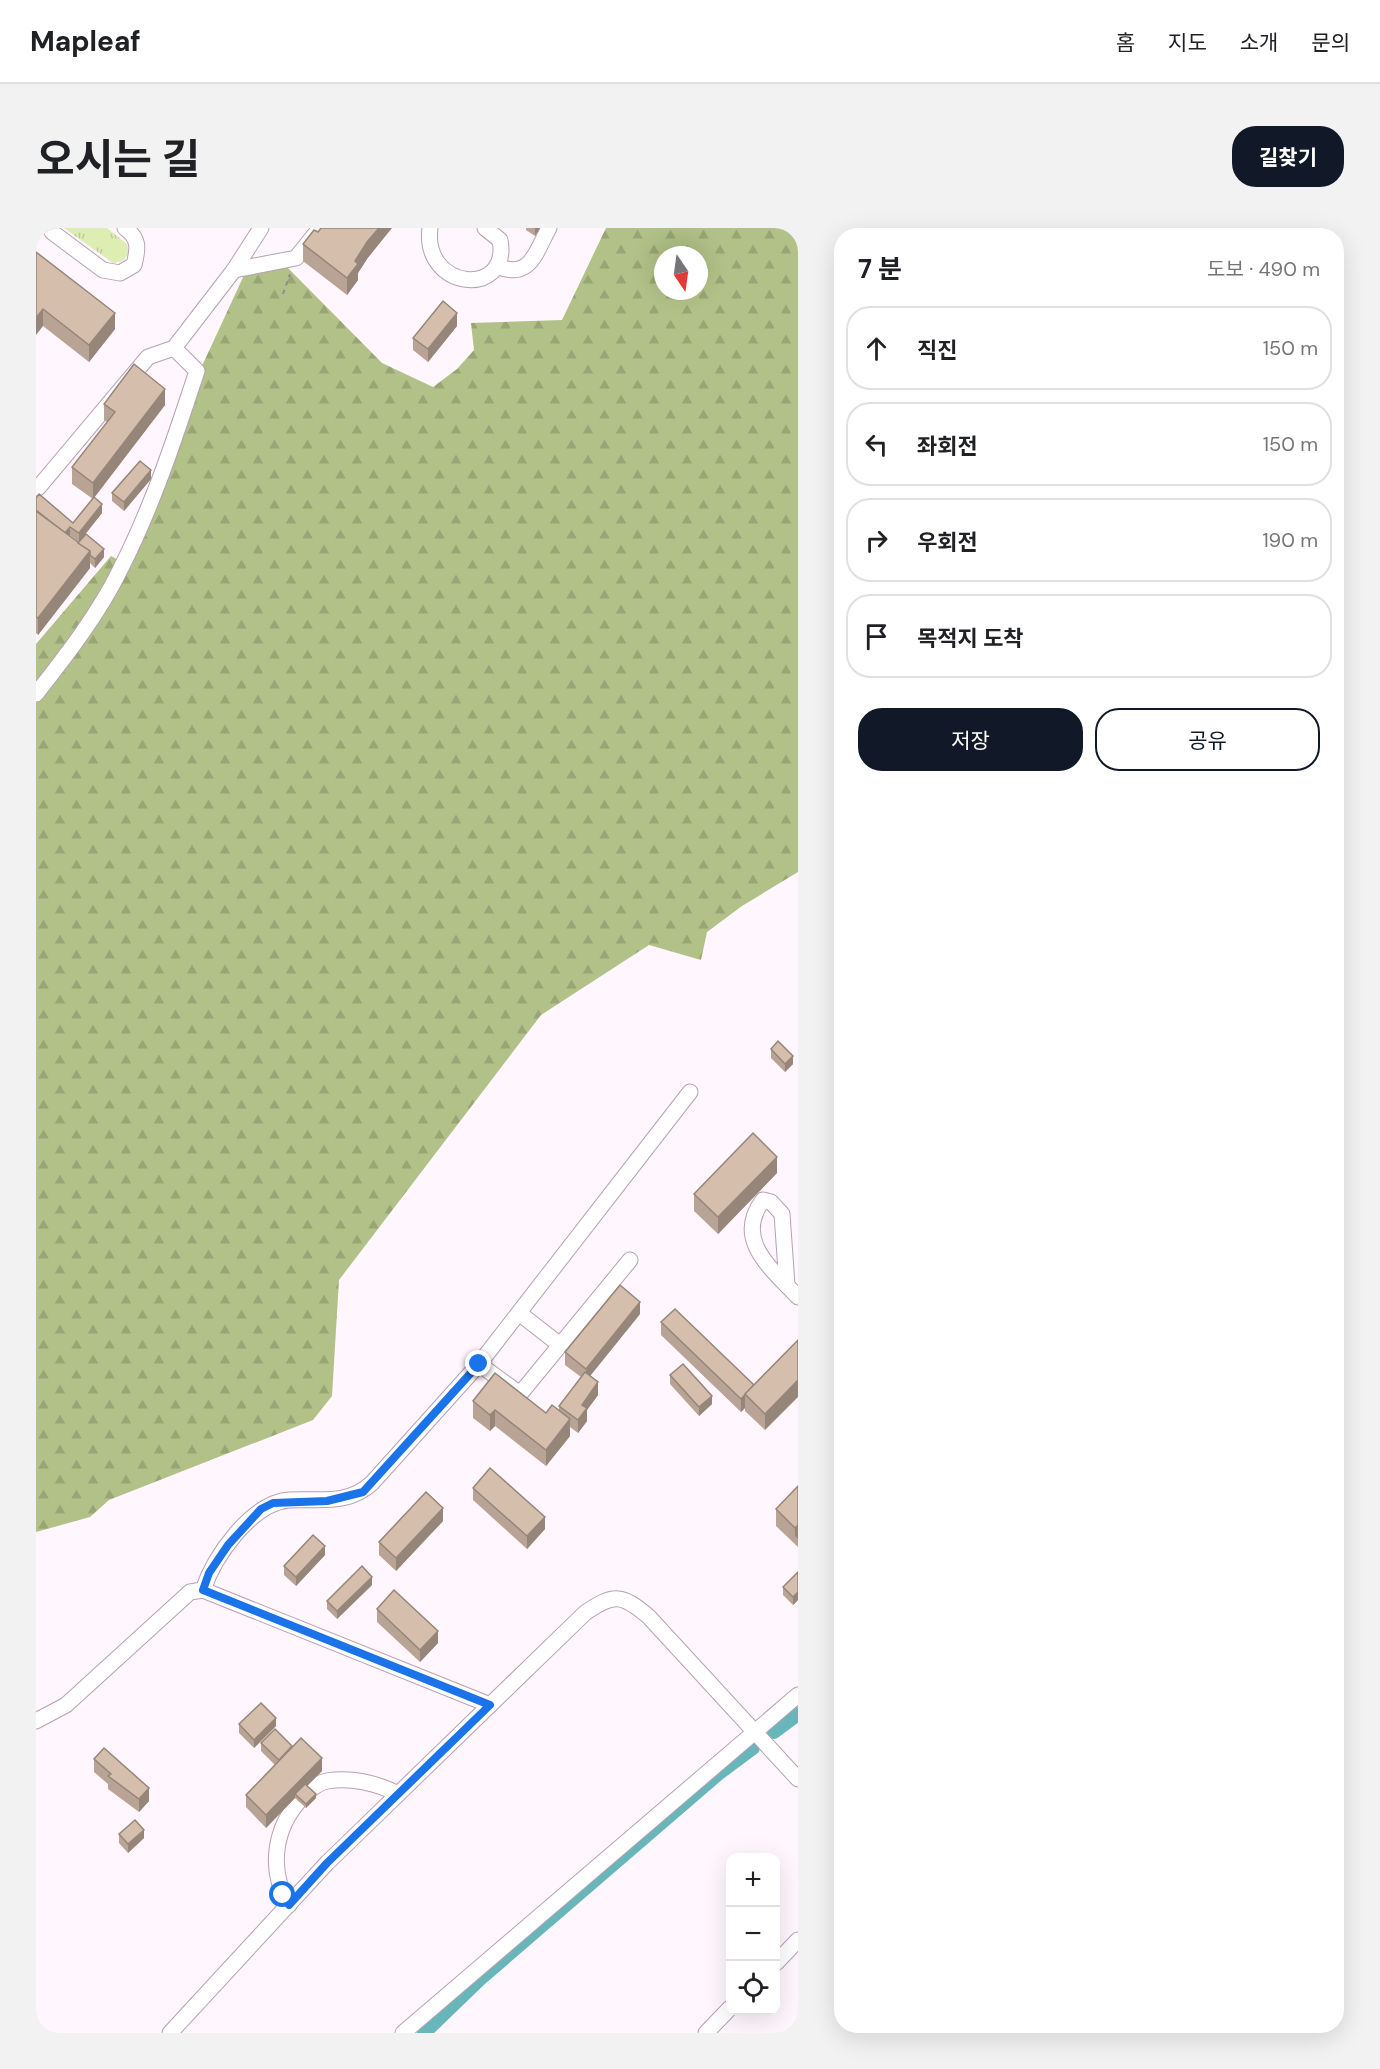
<!DOCTYPE html>
<html lang="ko">
<head>
<meta charset="utf-8">
<style>
	:root { --surface:#fff; --page:#f2f2f2; --text:#202124; --muted:#757577; --line:#e0e0e0; --accent:#111827 }
	body { margin:0; font-family:"DM Sans","Noto Sans KR",sans-serif; background:var(--page); color:var(--text) }
	.controls { position:absolute; right:18px; bottom:18px; display:grid; overflow:hidden; border-radius:12px; box-shadow:0 6px 24px #0002 }
	.controls button { width:54px; height:54px; display:grid; place-items:center; padding:0; border:0; border-bottom:2px solid var(--line); background:var(--surface); color:var(--text); font:30px sans-serif }
	.compass { position:absolute; left:618px; top:18px; width:54px; height:54px; border-radius:50%; background:var(--surface); box-shadow:0 6px 24px #0002; rotate:167deg }
	.stop { position:absolute; width:18px; height:18px; margin:-14px; border:4px solid #1a73e8; border-radius:50%; background:#fff }
	.stop.end { background:#1a73e8; border-color:#fff; box-shadow:0 2px 6px #0008 }
	.list { margin:0; padding:0; list-style:none }
	h2 { display:flex; justify-content:space-between; align-items:center; height:78px; margin:0; padding:0 24px; font-size:26px }
	h2 small { font-size:20px; font-weight:400; color:var(--muted) }
	.list li { display:grid; grid-template-columns:39px 1fr auto; gap:18px; align-items:center; box-sizing:border-box; height:84px; margin:0 12px 12px; padding:0 12px; border:2px solid var(--line); border-radius:24px }
	.list b { display:block; font-size:22px; white-space:nowrap }
	.list em { font-size:20px; font-style:normal; color:var(--muted) }
	.actions { display:flex; gap:12px; padding:18px 24px }
	.actions a { flex:1; padding:14px 0; border:2px solid var(--accent); border-radius:24px; text-align:center; font-size:21px; color:var(--accent) }
	.actions .main { background:var(--accent); color:#fff }
	.icon { flex:none; width:33px; height:33px; fill:none; stroke:currentColor; stroke-width:2; stroke-linecap:round; stroke-linejoin:round }
	.map { position:relative; flex:none; width:762px; height:1805px; overflow:hidden; border-radius:24px }
	header { display:flex; align-items:center; gap:36px; box-sizing:border-box; height:84px; padding:0 30px; background:var(--surface); border-bottom:2px solid var(--line) }
	header strong { font-size:28px }
	nav { display:flex; gap:33px; margin-inline-start:auto; font-size:21px }
	.intro { display:flex; align-items:center; justify-content:space-between; box-sizing:border-box; height:144px; padding:0 36px }
	h1 { margin:0; font-size:42px }
	.button { padding:15px 27px; border-radius:24px; background:var(--accent); color:#fff; font-size:21px; font-weight:700 }
	main { display:flex; gap:36px; padding:0 36px }
	aside { flex:1; background:var(--surface); border-radius:24px; box-shadow:0 6px 24px #0002 }
	.map>svg:first-child { display:block }
</style>
</head>
<body>
<header>
<strong>Mapleaf</strong>
<nav><a>홈</a><a>지도</a><a>소개</a><a>문의</a></nav>
</header>
<div class="intro"><h1>오시는 길</h1><a class="button">길찾기</a></div>
<main>
<div class="map">
<svg width="762" height="1805" viewBox="0 0 762 1805">
	<defs>
		<pattern id="grass-tufts" width="24" height="20" patternUnits="userSpaceOnUse" patternTransform="scale(1.5)"><rect width="24" height="20" fill="#deedb2"/><path d="M3 7l-1-3M5 7V3M7 7l1-3M15 17l-1-3M17 17v-4M19 17l1-3" fill="none" stroke="#beca99"/></pattern>
		<pattern id="forest-firs" width="22" height="20" patternUnits="userSpaceOnUse" patternTransform="scale(1.5)"><rect width="22" height="20" fill="#b2c187"/><path d="M5 1l3.5 6h-7zM16 11l3.5 6h-7z" fill="#99a574"/></pattern>
	</defs>
	<rect width="100%" height="100%" fill="#fff6fe"/>
	<polygon fill="url(#grass-tufts)" points="28,0 71,0 91,16 93,25 87,33 77,35"/>
	<path fill="url(#forest-firs)" fill-rule="evenodd" d="M570,0H762V644L706,678L671,704L665,732L613,717L505,787L303,1052L296,1168L277,1192L73,1272L54,1289L0,1304V416L75,328L95,339L136,238L166,138L209,45L250,38L346,135L397,159L421,141L438,122L435,95L526,92ZM627,27H663V63H627Z"/>
	<g fill="none" stroke-linecap="round" stroke-linejoin="round">
		<g stroke="#66b6ba" stroke-width="14">
			<polyline points="738,1504 762,1486"/>
			<polyline points="388,1805 444,1751 682,1546 717,1520"/>
		</g>
		<defs>
			<g id="minor">
				<path d="M15,0L16,4L67,42L84,45L98,37C102,21 104,11 89,0"/>
				<path d="M394,0C386,63 475,70 464,12L449,0"/>
				<path d="M463,39C495,51 500,23 513,0"/>
				<polyline points="198,42 260,30 284,0"/>
				<polyline points="2,260 112,129 138,120 198,42 225,0"/>
				<path d="M0,466C30,428 64,384 85,340C117,277 139,210 161,143L138,120"/>
				<path d="M751,1057L746,986L735,974L727,972C697,1012 736,1041 762,1069"/>
				<polyline points="483,1085 524,1117"/>
				<polyline points="443,1136 484,1166 594,1032"/>
				<path d="M167,1362C178,1329 215,1275 253,1272C283,1270 311,1278 336,1255L443,1136L654,864"/>
				<polyline points="0,1493 30,1477 154,1364 167,1362 454,1477"/>
				<path d="M253,1677C232,1642 238,1600 265,1571C272,1564 280,1555 291,1553C315,1549 341,1555 362,1566"/>
				<polyline points="740,1735 762,1712"/>
				<path d="M134,1805L291,1635L549,1385C578,1365 586,1366 613,1389L762,1551"/>
				<polyline points="367,1805 762,1467"/>
				<polyline points="670,1805 694,1780"/>
			</g>
		</defs>
		<use href="#minor" stroke="#b6a1b4" stroke-width="17"/>
		<polyline stroke="#918990" stroke-width="2" stroke-dasharray="4.5 4.5" stroke-linecap="butt" points="247,66 254,46"/>
		<use href="#minor" stroke="#fff" stroke-width="15"/>
	</g>
	<g fill="#b8a395">
		<polygon points="490,0 504,0 499,8 490,2"/>
		<polygon points="267,16 331,31 322,45 322,52 311,67 267,33"/>
		<polygon points="0,24 79,101 53,134 7,98"/>
		<polygon points="421,98 392,134 377,122 377,110"/>
		<polygon points="68,176 129,177 58,270 66,285 43,314 34,307 33,308 42,315 68,329 59,340 54,335 54,340 2,407 0,405 0,270 37,295 57,271 36,256 36,239 71,194 68,192"/>
		<polygon points="115,251 88,283 76,273 76,265"/>
		<polygon points="735,821 757,836 749,844 735,830"/>
		<polygon points="741,945 682,1006 658,983 658,966"/>
		<polygon points="604,1086 554,1148 562,1167 551,1182 551,1193 542,1205 534,1199 534,1208 510,1238 459,1198 454,1203 437,1190 437,1173 510,1185 523,1183 523,1178 545,1149 529,1137 529,1124"/>
		<polygon points="625,1094 718,1157 762,1112 729,1202 709,1183 709,1180 705,1184 625,1107"/>
		<polygon points="634,1147 676,1176 663,1188 634,1156"/>
		<polygon points="762,1258 762,1319 740,1298 740,1281"/>
		<polygon points="437,1260 509,1301 491,1321 437,1272"/>
		<polygon points="407,1293 360,1343 343,1327 343,1314"/>
		<polygon points="289,1327 260,1358 248,1347 248,1338"/>
		<polygon points="762,1344 762,1372 757,1377 747,1367 747,1359"/>
		<polygon points="336,1357 301,1391 291,1381 291,1373"/>
		<polygon points="341,1381 402,1415 384,1434 341,1394"/>
		<polygon points="203,1496 240,1498 218,1520 203,1505"/>
		<polygon points="225,1515 256,1518 286,1543 271,1558 280,1570 270,1580 259,1570 230,1600 210,1579 210,1567 239,1537 225,1523"/>
		<polygon points="58,1531 113,1573 103,1584 72,1561 72,1556 58,1544"/>
		<polygon points="83,1606 108,1610 92,1625 83,1615"/>
	</g>
	<g fill="#968579">
		<polygon points="343,0 356,0 331,31 322,45 322,52 311,67 311,50 319,33 331,14"/>
		<polygon points="499,0 504,0 499,8"/>
		<polygon points="7,81 7,98 0,107 0,90"/>
		<polygon points="79,85 79,101 53,134 53,117"/>
		<polygon points="421,85 421,98 392,134 392,121"/>
		<polygon points="129,161 129,177 57,271 57,255"/>
		<polygon points="115,242 115,251 88,283 88,274"/>
		<polygon points="66,276 66,285 43,314 43,305"/>
		<polygon points="34,299 34,307 29,314 29,305"/>
		<polygon points="68,321 68,329 59,340 59,331"/>
		<polygon points="54,323 54,340 2,407 2,390"/>
		<polygon points="757,828 757,836 749,844 749,836"/>
		<polygon points="741,929 741,945 682,1006 682,989"/>
		<polygon points="604,1074 604,1086 550,1153 550,1141"/>
		<polygon points="762,1152 762,1169 729,1202 729,1186"/>
		<polygon points="562,1154 562,1167 551,1182 551,1193 542,1205 542,1192 546,1177"/>
		<polygon points="709,1167 709,1180 705,1184 705,1171"/>
		<polygon points="676,1168 676,1176 663,1188 663,1179"/>
		<polygon points="459,1182 459,1198 454,1203 454,1187"/>
		<polygon points="534,1191 534,1208 510,1238 510,1222"/>
		<polygon points="407,1280 407,1293 360,1343 360,1330"/>
		<polygon points="509,1289 509,1301 491,1321 491,1308"/>
		<polygon points="762,1297 762,1311 759,1308 759,1300"/>
		<polygon points="289,1318 289,1327 260,1358 260,1349"/>
		<polygon points="336,1349 336,1357 301,1391 301,1383"/>
		<polygon points="762,1364 762,1372 757,1377 757,1369"/>
		<polygon points="402,1403 402,1415 384,1434 384,1422"/>
		<polygon points="240,1490 240,1498 218,1520 218,1512"/>
		<polygon points="286,1530 286,1543 261,1568 259,1566 259,1570 230,1600 230,1587"/>
		<polygon points="113,1560 113,1573 103,1584 103,1571"/>
		<polygon points="280,1566 280,1570 270,1580 270,1576"/>
		<polygon points="108,1602 108,1610 92,1625 92,1616"/>
	</g>
	<g fill="#d6bead" stroke="#968579" stroke-width="1.5">
		<polygon points="285,0 343,0 331,14 319,33 322,36 311,50 267,16 278,2 282,4"/>
		<polygon points="0,24 79,85 53,117 7,81 0,90"/>
		<polygon points="407,73 421,85 392,121 377,110"/>
		<polygon points="98,136 129,161 57,255 36,239 79,184 68,176"/>
		<polygon points="104,233 115,242 88,274 76,265"/>
		<polygon points="3,266 37,295 58,269 66,276 43,305 34,299 29,305 0,282 0,270"/>
		<polygon points="0,283 54,323 2,390 0,389"/>
		<polygon points="50,306 68,321 59,331 54,327 54,323 42,315"/>
		<polygon points="742,813 757,828 749,836 735,821"/>
		<polygon points="717,905 741,929 682,989 658,966"/>
		<polygon points="584,1057 604,1074 550,1141 529,1124"/>
		<polygon points="639,1081 718,1157 705,1171 625,1094"/>
		<polygon points="762,1112 762,1152 729,1186 709,1166"/>
		<polygon points="647,1136 676,1168 663,1179 634,1147"/>
		<polygon points="549,1144 562,1154 546,1177 551,1180 542,1192 523,1178"/>
		<polygon points="459,1145 510,1185 516,1177 534,1191 510,1222 459,1182 454,1187 437,1173"/>
		<polygon points="454,1240 509,1289 491,1308 437,1260"/>
		<polygon points="762,1258 762,1297 759,1300 740,1281"/>
		<polygon points="390,1264 407,1280 360,1330 343,1314"/>
		<polygon points="277,1307 289,1318 260,1349 248,1338"/>
		<polygon points="326,1338 336,1349 301,1383 291,1373"/>
		<polygon points="762,1344 762,1364 757,1369 747,1359"/>
		<polygon points="358,1362 402,1403 384,1422 341,1381"/>
		<polygon points="225,1475 240,1490 218,1512 203,1496"/>
		<polygon points="239,1501 256,1518 243,1532 225,1515"/>
		<polygon points="265,1510 286,1530 230,1587 210,1567"/>
		<polygon points="68,1520 113,1560 103,1571 72,1548 75,1546 58,1531"/>
		<polygon points="269,1556 280,1566 270,1576 259,1566"/>
		<polygon points="99,1592 108,1602 92,1616 83,1606"/>
	</g>
	<g fill="none" stroke-linecap="round" stroke-linejoin="round">
		<polyline stroke="#1a73e8" stroke-width="8" points="247,1667 253,1677 291,1635 454,1477 167,1362 173,1345 192,1317 225,1281 237,1275 291,1273 327,1264 443,1136"/>
	</g>
</svg>
<div class="controls">
<button>+</button>
<button>−</button>
<button><svg class="icon" aria-label="locate" viewBox="0 0 24 24"><circle cx="12" cy="12" r="6"/><path d="M12 2v4M12 18v4M2 12h4M18 12h4"/></svg></button>
</div>
<svg class="compass" viewBox="-18 -18 36 36"><path d="M0-13l5 13h-10z" fill="#e53935"/><path d="M0 13l5-13h-10z" fill="#757577"/></svg>
<div class="stop" style="left:247px;top:1667px"></div>
<div class="stop end" style="left:443px;top:1136px"></div>
</div>
<aside>
<h2>7 분<small>도보 · 490 m</small></h2>
<ul class="list">
<li><svg class="icon" aria-label="ahead" viewBox="0 0 24 24"><path d="M12 20V5M6 11l6-6 6 6"/></svg><div><b>직진</b></div><em>150 m</em></li>
<li><svg class="icon" aria-label="left" viewBox="0 0 24 24"><path d="M17 20v-9H6M10 6l-5 5 5 5"/></svg><div><b>좌회전</b></div><em>150 m</em></li>
<li><svg class="icon" aria-label="right" viewBox="0 0 24 24"><path d="M7 20v-9h11M14 6l5 5-5 5"/></svg><div><b>우회전</b></div><em>190 m</em></li>
<li><svg class="icon" aria-label="arrive" viewBox="0 0 24 24"><path d="M6 21V4h12l-3 4 3 4H6"/></svg><div><b>목적지 도착</b></div></li>
</ul>
<div class="actions"><a class="main">저장</a><a>공유</a></div>
</aside>
</main>
</body>
</html>
